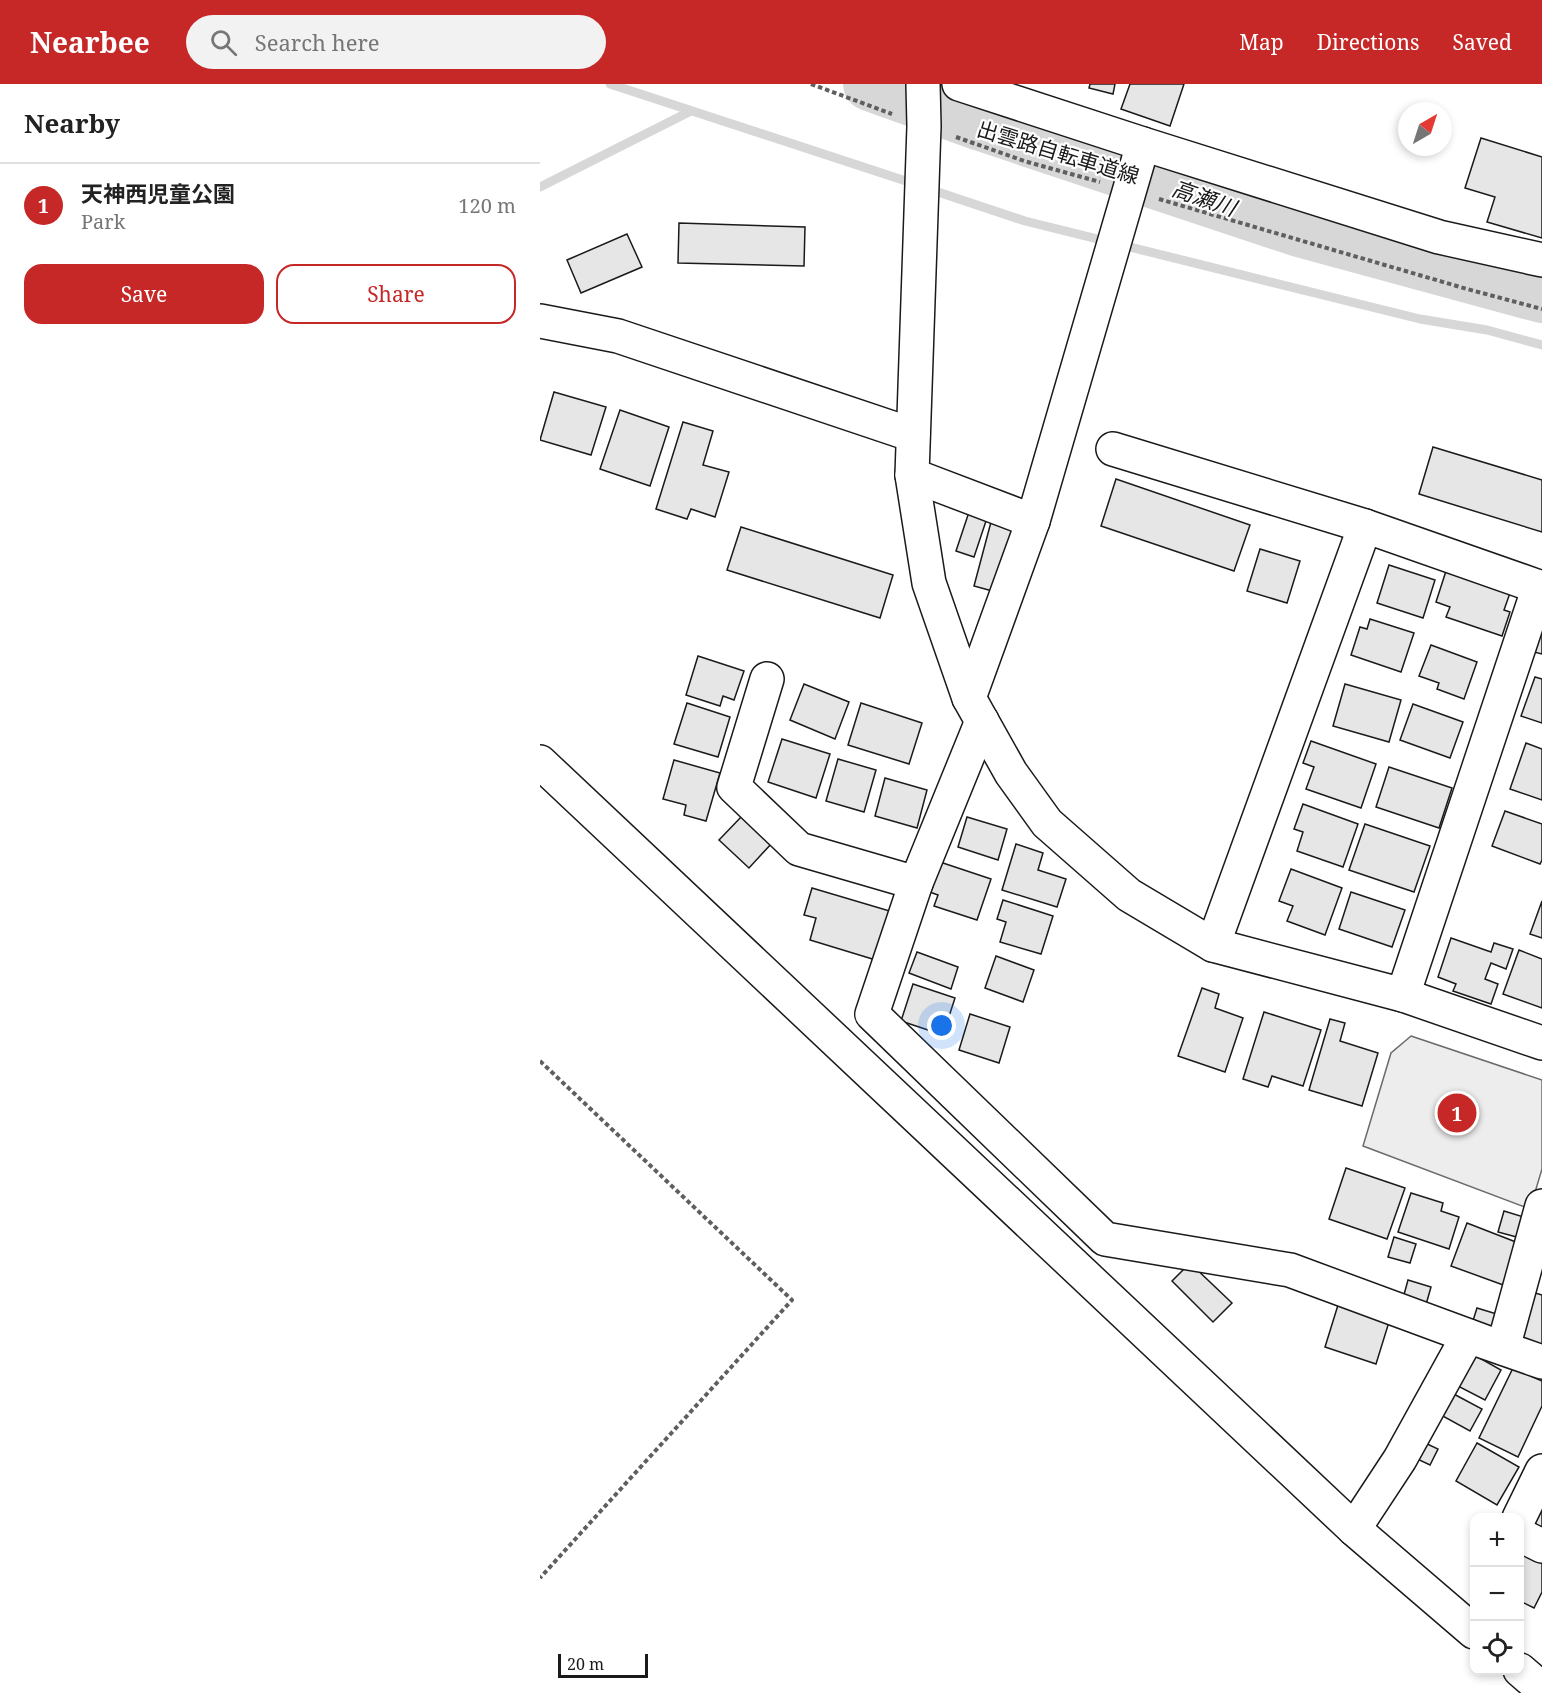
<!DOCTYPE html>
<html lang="en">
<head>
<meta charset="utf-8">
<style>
	:root { --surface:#fff; --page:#f2f2f2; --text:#222; --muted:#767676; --line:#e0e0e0; --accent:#c62828 }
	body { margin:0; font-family:"Noto Serif","Noto Sans JP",serif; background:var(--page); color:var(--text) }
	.controls { position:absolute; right:18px; bottom:18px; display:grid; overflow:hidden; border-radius:12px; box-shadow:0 3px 9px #0003 }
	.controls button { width:54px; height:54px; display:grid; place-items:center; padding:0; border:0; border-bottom:2px solid var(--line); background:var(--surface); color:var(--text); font:30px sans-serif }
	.compass { position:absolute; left:858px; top:18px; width:54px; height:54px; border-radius:50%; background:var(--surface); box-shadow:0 3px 9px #0003; rotate:39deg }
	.scale { position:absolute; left:18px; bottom:15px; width:90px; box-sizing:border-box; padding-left:6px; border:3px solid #1a1a1a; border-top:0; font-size:16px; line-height:21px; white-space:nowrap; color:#1a1a1a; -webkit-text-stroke:4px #fff; paint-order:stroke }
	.you { position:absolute; left:402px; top:942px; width:21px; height:21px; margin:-15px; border:4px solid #fff; border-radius:50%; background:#1a73e8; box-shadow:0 0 0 9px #1a73e833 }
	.badge { display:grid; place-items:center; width:39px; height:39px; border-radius:50%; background:var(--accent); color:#fff; font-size:20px; font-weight:700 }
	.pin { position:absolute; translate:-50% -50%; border:3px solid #fff; box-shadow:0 2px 6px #0006 }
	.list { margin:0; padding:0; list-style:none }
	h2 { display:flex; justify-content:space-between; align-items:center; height:78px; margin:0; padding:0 24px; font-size:26px }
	h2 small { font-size:20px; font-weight:400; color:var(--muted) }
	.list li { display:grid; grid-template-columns:39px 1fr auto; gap:18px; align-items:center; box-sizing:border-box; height:84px; padding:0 24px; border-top:2px solid var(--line) }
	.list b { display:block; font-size:22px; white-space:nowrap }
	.list p { margin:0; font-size:20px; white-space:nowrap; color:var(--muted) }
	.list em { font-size:20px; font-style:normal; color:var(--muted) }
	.actions { display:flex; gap:12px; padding:18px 24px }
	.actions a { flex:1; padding:14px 0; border:2px solid var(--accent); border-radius:18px; text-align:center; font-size:21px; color:var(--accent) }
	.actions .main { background:var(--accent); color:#fff }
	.icon { flex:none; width:33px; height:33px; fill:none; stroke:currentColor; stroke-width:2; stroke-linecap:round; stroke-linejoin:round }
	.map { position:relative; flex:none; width:1002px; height:1609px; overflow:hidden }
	header { display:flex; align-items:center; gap:36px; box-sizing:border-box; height:84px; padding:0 30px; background:var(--accent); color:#fff }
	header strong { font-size:28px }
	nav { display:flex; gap:33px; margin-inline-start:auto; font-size:21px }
	.search { width:420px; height:54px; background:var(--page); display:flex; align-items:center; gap:15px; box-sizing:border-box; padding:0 21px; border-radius:33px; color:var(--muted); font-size:22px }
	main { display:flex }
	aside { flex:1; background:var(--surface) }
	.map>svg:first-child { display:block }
</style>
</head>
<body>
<header>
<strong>Nearbee</strong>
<div class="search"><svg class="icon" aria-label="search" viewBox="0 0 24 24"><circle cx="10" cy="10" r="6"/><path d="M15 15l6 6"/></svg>Search here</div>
<nav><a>Map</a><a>Directions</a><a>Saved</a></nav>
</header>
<main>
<aside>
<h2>Nearby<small></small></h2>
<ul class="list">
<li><span class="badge">1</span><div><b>天神西児童公園</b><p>Park</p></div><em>120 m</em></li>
</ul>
<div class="actions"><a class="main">Save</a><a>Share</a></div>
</aside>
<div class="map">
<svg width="1002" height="1609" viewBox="0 0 1002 1609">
	<rect width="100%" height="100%" fill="#fff"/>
	<polygon fill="#ededed" stroke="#6a6a6a" stroke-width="1.5" points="871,952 1002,996 1002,1085 990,1125 823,1062 851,969"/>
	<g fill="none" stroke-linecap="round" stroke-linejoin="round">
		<g stroke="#d7d7d7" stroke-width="9">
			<polyline points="70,0 375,100"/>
			<polyline points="0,103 151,27"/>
			<polyline points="389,105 485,137 880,235 947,246 1002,261"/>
		</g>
		<polyline stroke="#d7d7d7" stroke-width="54" points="330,0 441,40 759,146 1002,212"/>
	</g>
	<g fill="#e6e6e6" stroke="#1a1a1a" stroke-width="1.5">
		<polygon points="550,0 575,0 573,10 549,4"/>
		<polygon points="590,0 644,0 630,42 581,25"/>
		<polygon points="941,54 1002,73 1002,154 947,138 955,113 925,104"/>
		<polygon points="139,139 265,143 264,182 138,179"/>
		<polygon points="87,150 102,183 41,209 27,176"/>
		<polygon points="14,308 66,323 51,371 0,356"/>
		<polygon points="80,326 129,343 110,402 60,385"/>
		<polygon points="143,338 173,347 163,381 189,388 175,433 151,425 147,435 116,425"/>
		<polygon points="893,363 1002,396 1002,448 879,410"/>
		<polygon points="576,395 710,441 694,487 561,442"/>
		<polygon points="429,428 447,434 434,473 416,467"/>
		<polygon points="451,438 473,444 456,508 434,502"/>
		<polygon points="201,443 353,491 340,534 187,486"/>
		<polygon points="720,465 760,477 747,519 707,507"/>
		<polygon points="849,481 895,496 883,534 837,519"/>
		<polygon points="906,487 970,509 964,526 970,528 962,552 906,533 910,523 896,518"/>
		<polygon points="830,535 874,549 861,588 811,571 820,543 827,545"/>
		<polygon points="1002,546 1002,570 994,568"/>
		<polygon points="891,561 937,578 924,615 897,605 899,599 879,592"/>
		<polygon points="158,572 204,587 194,616 183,612 180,622 146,611"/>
		<polygon points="995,593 1002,595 1002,639 981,632"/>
		<polygon points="264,600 309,618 295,655 250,636"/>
		<polygon points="805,600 861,616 849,658 793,642"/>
		<polygon points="147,619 190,633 178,673 134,660"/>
		<polygon points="321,619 382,639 369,680 308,661"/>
		<polygon points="873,620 923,638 910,674 860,656"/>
		<polygon points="242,655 290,670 276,714 228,698"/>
		<polygon points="771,657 836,680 821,724 766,705 774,683 763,679"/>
		<polygon points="986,659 1002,665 1002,716 970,705"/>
		<polygon points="298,675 336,686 324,728 286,717"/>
		<polygon points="134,676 180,689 166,737 144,731 146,721 123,715"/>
		<polygon points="849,683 912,704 899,744 836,723"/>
		<polygon points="345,694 387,706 377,744 335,732"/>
		<polygon points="763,720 818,740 803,783 757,767 763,748 754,745"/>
		<polygon points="965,727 1002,740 1002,776 1000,780 952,762"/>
		<polygon points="202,732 232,759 209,784 179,756"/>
		<polygon points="427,733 467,745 458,776 418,763"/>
		<polygon points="825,740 890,762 874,808 809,786"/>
		<polygon points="476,760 503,769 498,786 526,795 517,823 462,806"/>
		<polygon points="397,777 451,795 437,836 394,822 398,811 387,807"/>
		<polygon points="751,785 802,804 785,851 747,837 753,822 739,817"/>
		<polygon points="272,804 353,828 339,877 270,856 276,834 264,831"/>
		<polygon points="811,808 865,826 852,863 799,845"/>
		<polygon points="463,816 513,832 501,870 460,858 466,838 457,835"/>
		<polygon points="1002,817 1002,854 990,850"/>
		<polygon points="911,854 951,868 954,859 973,865 966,885 951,879 945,895 958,900 951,920 913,907 916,900 898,893"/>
		<polygon points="979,866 1002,875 1002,924 963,910"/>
		<polygon points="377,868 418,883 411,905 369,889"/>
		<polygon points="456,872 494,886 483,918 445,904"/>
		<polygon points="373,900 415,914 403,951 361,937"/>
		<polygon points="662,904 679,910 675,924 703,934 685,988 638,972"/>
		<polygon points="724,928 781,946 763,1002 732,992 728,1003 703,995"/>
		<polygon points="430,930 470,943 459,979 419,966"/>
		<polygon points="790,935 805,939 800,957 838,969 822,1022 769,1006"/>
		<polygon points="806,1084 865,1104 847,1155 789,1135"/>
		<polygon points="871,1109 903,1119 901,1127 919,1133 909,1165 858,1148"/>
		<polygon points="964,1127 990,1135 984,1155 958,1148"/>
		<polygon points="927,1139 981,1160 966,1202 911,1182"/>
		<polygon points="854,1153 876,1160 870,1179 848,1173"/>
		<polygon points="650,1179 692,1219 673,1238 632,1197"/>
		<polygon points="868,1196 891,1203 885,1224 862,1218"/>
		<polygon points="992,1208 1002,1211 1002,1261 979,1255"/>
		<polygon points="798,1221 849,1238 836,1280 785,1263"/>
		<polygon points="937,1224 960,1231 955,1250 931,1243"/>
		<polygon points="929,1268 961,1286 945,1316 912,1299"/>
		<polygon points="973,1284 1002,1297 1002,1322 978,1373 939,1354"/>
		<polygon points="910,1308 942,1325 930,1347 899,1330"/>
		<polygon points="881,1357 898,1365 890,1381 873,1373"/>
		<polygon points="937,1359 979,1383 957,1421 916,1397"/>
		<polygon points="1002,1425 1002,1449 992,1443"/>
		<polygon points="980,1467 1002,1478 1002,1508 994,1524 980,1517"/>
	</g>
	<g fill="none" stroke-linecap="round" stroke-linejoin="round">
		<defs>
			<g id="minor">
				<polyline points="383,0 384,42 372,391 389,499 429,614 471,689 507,739 589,811 673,861 863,911 1002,959"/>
				<polyline points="419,0 603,60 899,153 1002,176"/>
				<polyline points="0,237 78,252 373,351"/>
				<polyline points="573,365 825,442 1002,504"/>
				<polyline points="372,391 493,437"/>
				<polyline points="227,595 194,703 259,765 376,799"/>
				<polyline points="429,614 493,437 603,60"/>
				<polyline points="442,637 376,799 332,930 565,1155 750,1186 945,1258 1002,1278"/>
				<polyline points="0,678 814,1445 934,1548"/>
				<polyline points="673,861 825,442"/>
				<polyline points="863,911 999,503"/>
				<polyline points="963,1264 1002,1122"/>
				<polyline points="979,1434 1002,1387"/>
				<polyline points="814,1445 860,1375 928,1252"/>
				<polyline points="980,1451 1002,1462"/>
				<polyline points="980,1586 1002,1605"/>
			</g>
		</defs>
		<use href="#minor" stroke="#1a1a1a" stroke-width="36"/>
		<g stroke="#5f5f5f" stroke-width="4" stroke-dasharray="4.5 3" stroke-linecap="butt">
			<polyline points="271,0 352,30"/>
			<polyline points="416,53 484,77 560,98"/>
			<polyline points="619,115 927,205 1002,225"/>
			<polyline points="0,977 252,1216 0,1494"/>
		</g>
		<use href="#minor" stroke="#fff" stroke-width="33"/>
	</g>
	<g text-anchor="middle" stroke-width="4.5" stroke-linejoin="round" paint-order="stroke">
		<g font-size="21" fill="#1a1a1a" stroke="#fff">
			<text transform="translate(518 69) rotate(17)" y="7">出雲路自転車道線</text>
		</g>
		<g font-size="22" font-style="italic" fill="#1a1a1a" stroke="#fff">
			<text transform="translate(664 114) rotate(19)" y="8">高瀬川</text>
		</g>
	</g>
</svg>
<div class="controls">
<button>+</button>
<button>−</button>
<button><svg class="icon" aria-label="locate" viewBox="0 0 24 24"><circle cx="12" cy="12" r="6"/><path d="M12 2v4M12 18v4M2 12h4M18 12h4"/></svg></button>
</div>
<svg class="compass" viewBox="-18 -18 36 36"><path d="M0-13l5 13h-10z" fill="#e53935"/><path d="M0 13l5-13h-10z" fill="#767676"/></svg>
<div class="scale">20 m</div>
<div class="you"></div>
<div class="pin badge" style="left:917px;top:1029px">1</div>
</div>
</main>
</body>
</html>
